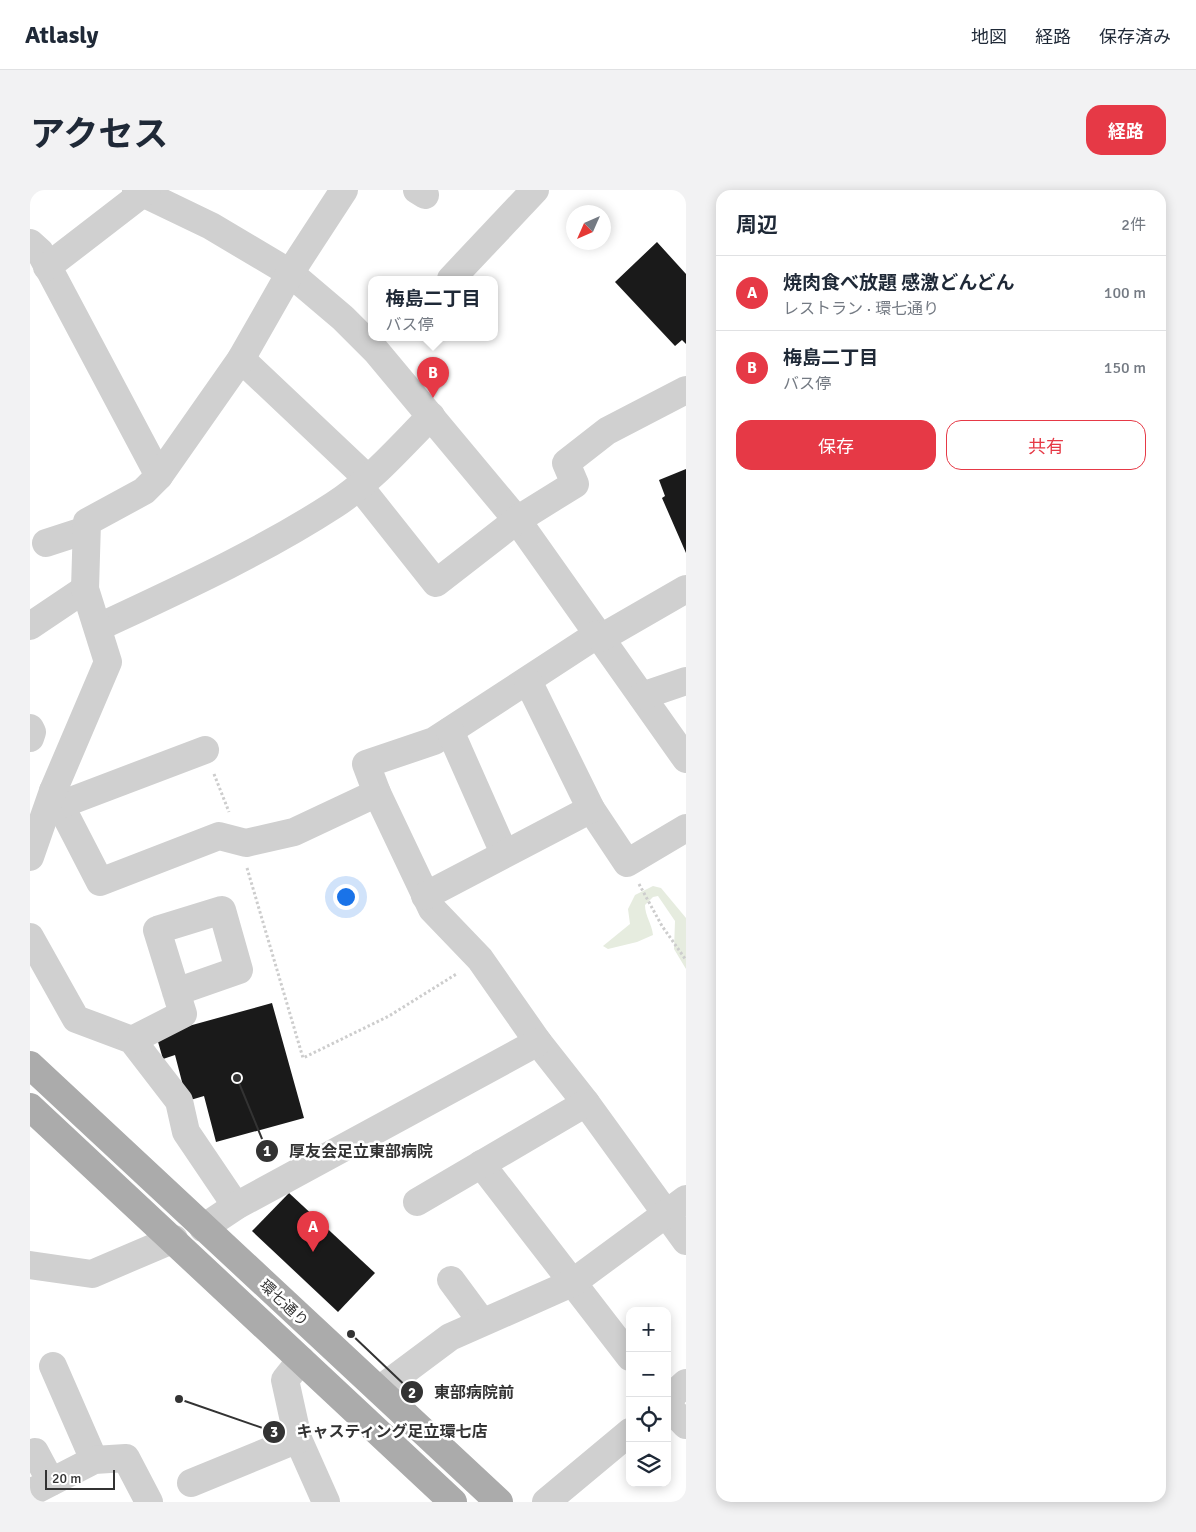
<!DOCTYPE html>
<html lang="ja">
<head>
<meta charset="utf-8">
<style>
	:root { --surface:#fff; --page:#f2f2f3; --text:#1f2937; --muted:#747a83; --line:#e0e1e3; --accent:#e63946 }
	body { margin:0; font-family:Signika,"Noto Sans JP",sans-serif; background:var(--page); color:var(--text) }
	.controls { position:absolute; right:15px; bottom:15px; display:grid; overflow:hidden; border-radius:10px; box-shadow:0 2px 12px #0003 }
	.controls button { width:45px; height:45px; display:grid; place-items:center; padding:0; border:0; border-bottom:1px solid var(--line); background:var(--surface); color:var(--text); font:25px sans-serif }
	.compass { position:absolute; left:536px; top:15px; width:45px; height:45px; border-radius:50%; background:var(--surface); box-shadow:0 2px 12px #0003; rotate:225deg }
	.scale { position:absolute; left:15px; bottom:12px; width:70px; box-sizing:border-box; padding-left:5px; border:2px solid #333; border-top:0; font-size:14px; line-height:18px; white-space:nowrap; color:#333; -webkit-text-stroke:4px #fff; paint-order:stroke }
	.you { position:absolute; left:315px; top:706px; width:18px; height:18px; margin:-12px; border:4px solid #fff; border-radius:50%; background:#1a73e8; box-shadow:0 0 0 8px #1a73e833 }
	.badge { display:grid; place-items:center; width:32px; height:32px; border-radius:50%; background:var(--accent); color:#fff; font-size:16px; font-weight:700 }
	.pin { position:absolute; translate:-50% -41px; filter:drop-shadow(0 1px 2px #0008) }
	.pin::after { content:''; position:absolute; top:26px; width:18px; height:15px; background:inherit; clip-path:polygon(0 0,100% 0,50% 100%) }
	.popup { position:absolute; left:338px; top:86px; width:130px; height:65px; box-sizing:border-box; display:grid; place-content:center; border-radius:10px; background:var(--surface); filter:drop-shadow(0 1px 4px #0005); font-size:16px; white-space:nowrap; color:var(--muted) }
	.popup b { font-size:19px; color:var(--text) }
	.popup::after { content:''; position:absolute; left:50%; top:100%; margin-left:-10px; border:10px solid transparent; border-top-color:var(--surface) }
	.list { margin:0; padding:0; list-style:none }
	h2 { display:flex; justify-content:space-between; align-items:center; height:65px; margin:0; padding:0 20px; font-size:21px }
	h2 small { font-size:16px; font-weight:400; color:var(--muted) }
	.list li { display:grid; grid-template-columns:32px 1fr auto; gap:15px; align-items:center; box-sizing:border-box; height:75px; padding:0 20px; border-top:1px solid var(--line) }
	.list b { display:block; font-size:19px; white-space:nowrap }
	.list p { margin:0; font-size:16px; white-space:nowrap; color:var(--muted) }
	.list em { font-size:16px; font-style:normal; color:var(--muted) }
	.actions { display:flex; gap:10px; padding:15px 20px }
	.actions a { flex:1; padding:11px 0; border:1px solid var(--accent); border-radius:15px; text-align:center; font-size:18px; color:var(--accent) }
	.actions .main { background:var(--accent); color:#fff }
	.icon { flex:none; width:28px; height:28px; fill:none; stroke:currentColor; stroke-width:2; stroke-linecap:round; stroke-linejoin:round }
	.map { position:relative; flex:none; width:656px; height:1312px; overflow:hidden; border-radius:15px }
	header { display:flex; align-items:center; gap:30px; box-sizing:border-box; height:70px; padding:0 25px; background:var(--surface); border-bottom:1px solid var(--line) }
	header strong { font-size:24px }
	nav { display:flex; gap:28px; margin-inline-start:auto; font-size:18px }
	.intro { display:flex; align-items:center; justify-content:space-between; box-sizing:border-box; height:120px; padding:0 30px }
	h1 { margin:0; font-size:35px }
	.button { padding:12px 22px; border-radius:15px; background:var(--accent); color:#fff; font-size:18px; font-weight:700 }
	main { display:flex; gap:30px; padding:0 30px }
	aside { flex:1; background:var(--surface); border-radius:15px; box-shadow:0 2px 12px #0003 }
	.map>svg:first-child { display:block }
</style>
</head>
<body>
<header>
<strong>Atlasly</strong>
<nav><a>地図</a><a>経路</a><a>保存済み</a></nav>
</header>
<div class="intro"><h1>アクセス</h1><a class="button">経路</a></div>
<main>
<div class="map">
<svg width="656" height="1312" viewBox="0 0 656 1312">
	<rect width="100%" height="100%" fill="#fff"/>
	<path fill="#e6ecdf" d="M623,696L631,698L656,728V779L644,759L645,731L628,706L623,707L615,715C615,726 622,734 623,745L607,752L578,759L573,756L600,734L598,719L605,705Z"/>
	<g fill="#1a1a1a">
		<polygon points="627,52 656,84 656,154 652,150 645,156 585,92"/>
		<polygon points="656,279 656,363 632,308 635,306 629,290"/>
		<polygon points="242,813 274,928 186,952 174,906 157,911 145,865 133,869 126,845"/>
		<polygon points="259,1003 345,1083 308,1122 222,1041"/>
	</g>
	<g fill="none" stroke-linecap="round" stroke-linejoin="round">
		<g stroke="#cdcdcd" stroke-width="3" stroke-dasharray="2.5 2.5" stroke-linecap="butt">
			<polyline points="184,584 199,622"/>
			<polyline points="217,678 273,868 359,826 428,783"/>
			<polyline points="609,694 632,736 656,770"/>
		</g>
		<g stroke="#d0d0d0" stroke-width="28">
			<polyline points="106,0 181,36 260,83 313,128 346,161 487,330 656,569"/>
			<polyline points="387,0 395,5"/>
			<polyline points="0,53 10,62 129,286"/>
			<polyline points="17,77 117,0"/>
			<polyline points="421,89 505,0"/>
			<polyline points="211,169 337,288"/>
			<polyline points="329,296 406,393 487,330 545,294 536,273 577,241 656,200"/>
			<polyline points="16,353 56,340"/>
			<polyline points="0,436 55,399"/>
			<path d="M69,437C148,400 230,363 304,315C340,292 371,256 401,226"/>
			<polyline points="568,444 404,551 336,574 347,603 402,719 450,769 508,852 556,913 656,1051"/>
			<polyline points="571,448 656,399"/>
			<polyline points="498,491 561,619 597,673 656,638"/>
			<polyline points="612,506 656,491"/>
			<polyline points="0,538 2,542 0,548"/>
			<polyline points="420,541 474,663"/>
			<polyline points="23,601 70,692 189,646 216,653 264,642 347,603"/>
			<polyline points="30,615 175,560"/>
			<polyline points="0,667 23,601 78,472 55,399 57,332 114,301 129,286 211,169 260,83 314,0"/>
			<polyline points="395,706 561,619"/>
			<polyline points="0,747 46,829 102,850 149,911 156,942 206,1016"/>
			<polyline points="102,850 153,824 127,740 192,720 209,780 146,802"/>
			<polyline points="451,974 600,1167"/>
			<polyline points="387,1012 556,913"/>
			<polyline points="173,1038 206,1016 508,852"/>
			<polyline points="0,1075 62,1084 144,1049"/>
			<polyline points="421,1090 452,1132"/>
			<polyline points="271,1170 255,1190 268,1249 296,1312"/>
			<polyline points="23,1176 64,1270"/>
			<polyline points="349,1200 420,1147 542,1093 656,1009"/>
			<polyline points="637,1210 656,1193"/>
			<polyline points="637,1215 656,1235"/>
			<polyline points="5,1262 21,1292"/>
			<polyline points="161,1293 268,1249"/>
			<polyline points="0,1303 64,1270 96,1268 119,1312"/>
			<polyline points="516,1312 600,1242"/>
		</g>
		<g stroke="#ababab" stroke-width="28">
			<polyline points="0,875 469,1312"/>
			<polyline points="0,917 423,1312"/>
		</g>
	</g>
	<g text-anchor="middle" stroke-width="5" stroke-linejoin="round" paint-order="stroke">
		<g font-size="15" fill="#333" stroke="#fff">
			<text transform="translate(254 1113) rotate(43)" y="5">環七通り</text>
		</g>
	</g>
	<path fill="none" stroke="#333" stroke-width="2" d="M207 888L237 961M321 1144L382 1202M149 1209L244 1242"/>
	<g fill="#333" stroke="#fff" stroke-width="2">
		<circle cx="207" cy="888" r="5"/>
		<circle cx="321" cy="1144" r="5"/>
		<circle cx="149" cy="1209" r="5"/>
		<circle cx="237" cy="961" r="12"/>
		<circle cx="382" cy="1202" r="12"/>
		<circle cx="244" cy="1242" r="12"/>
	</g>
	<g font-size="15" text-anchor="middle" font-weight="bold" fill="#fff">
		<text x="237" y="966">1</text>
		<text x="382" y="1208">2</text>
		<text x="244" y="1247">3</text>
	</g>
	<g font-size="16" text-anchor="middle" font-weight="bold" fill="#333" stroke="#fff" stroke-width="5" stroke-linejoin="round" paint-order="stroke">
		<text x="331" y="967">厚友会足立東部病院</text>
		<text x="444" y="1208">東部病院前</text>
		<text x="362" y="1247">キャスティング足立環七店</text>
	</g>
</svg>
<div class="controls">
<button>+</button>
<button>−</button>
<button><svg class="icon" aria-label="locate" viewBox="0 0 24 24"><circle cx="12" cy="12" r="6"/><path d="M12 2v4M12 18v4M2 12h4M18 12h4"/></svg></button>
<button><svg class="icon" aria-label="layers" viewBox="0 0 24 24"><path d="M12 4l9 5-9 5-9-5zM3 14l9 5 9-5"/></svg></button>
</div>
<svg class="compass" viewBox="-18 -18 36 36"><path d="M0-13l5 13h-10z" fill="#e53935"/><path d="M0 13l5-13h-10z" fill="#747a83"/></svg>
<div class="scale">20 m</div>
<div class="you"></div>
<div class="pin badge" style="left:283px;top:1062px">A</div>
<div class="pin badge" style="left:403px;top:208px">B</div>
<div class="popup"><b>梅島二丁目</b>バス停</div>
</div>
<aside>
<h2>周辺<small>2件</small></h2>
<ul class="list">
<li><span class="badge">A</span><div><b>焼肉食べ放題 感激どんどん</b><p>レストラン · 環七通り</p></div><em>100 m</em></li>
<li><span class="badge">B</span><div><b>梅島二丁目</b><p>バス停</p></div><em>150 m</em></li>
</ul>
<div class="actions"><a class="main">保存</a><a>共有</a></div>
</aside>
</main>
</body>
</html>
